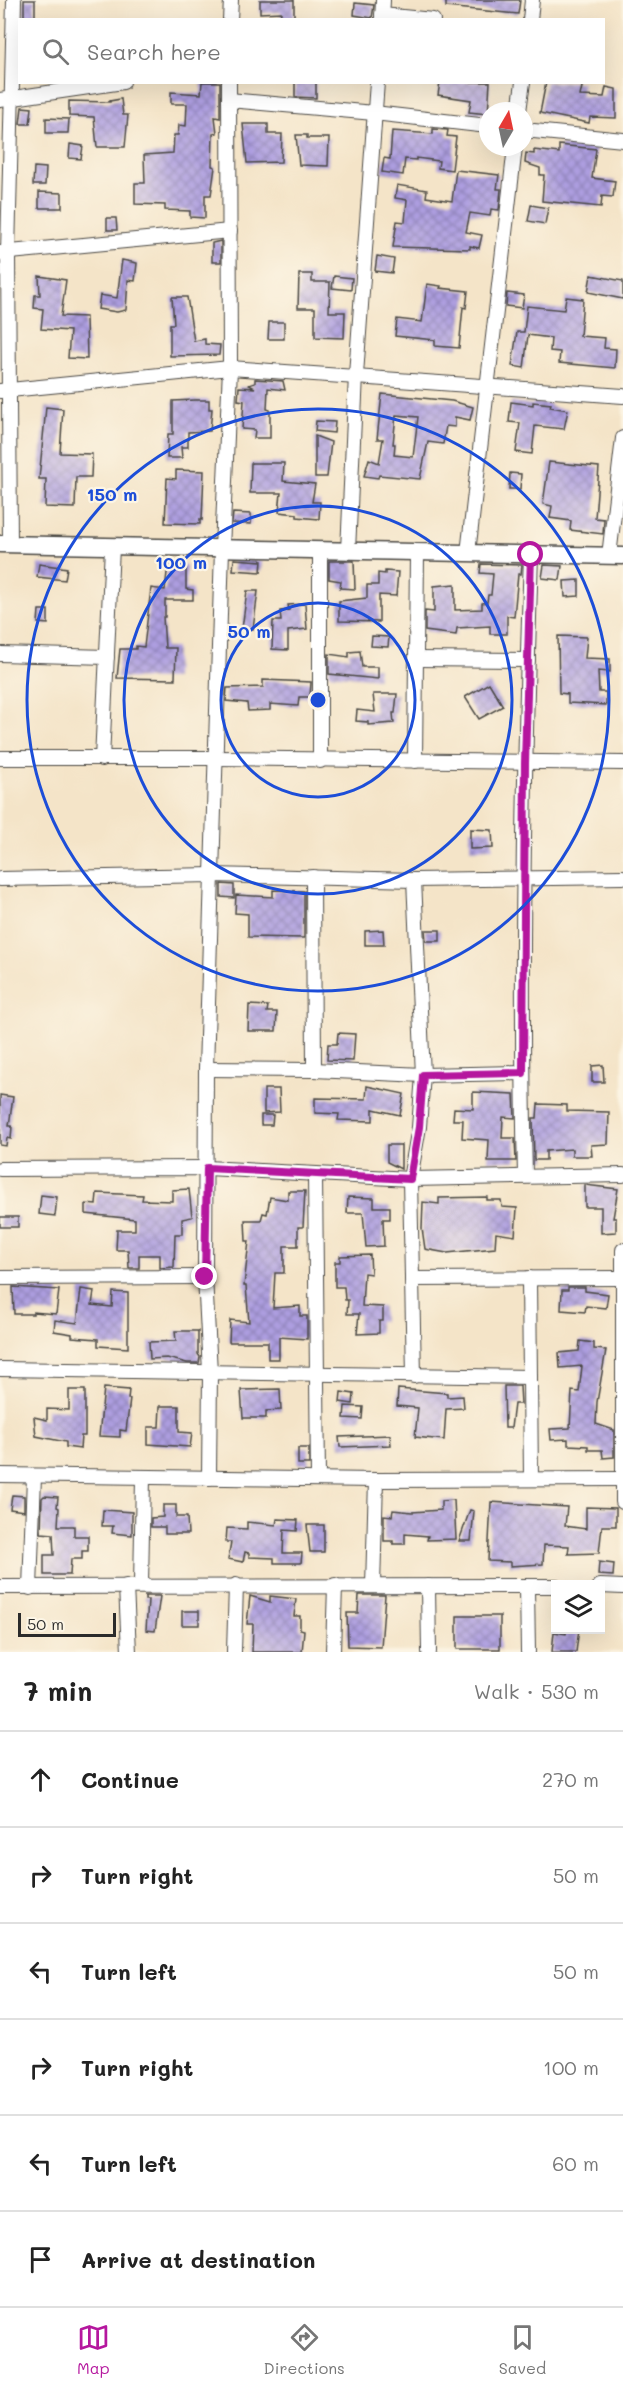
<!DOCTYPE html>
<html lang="en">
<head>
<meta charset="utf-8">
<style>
	:root { --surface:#fff; --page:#f6f6f6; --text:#222; --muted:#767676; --line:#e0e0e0; --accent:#b5179e }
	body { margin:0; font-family:Mali,sans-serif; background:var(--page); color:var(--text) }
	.controls { position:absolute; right:18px; bottom:18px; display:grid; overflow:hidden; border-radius:0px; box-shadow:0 6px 24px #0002 }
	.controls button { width:54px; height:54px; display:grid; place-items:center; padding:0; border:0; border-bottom:2px solid var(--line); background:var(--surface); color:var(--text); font:30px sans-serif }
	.compass { position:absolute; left:479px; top:102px; width:54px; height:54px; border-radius:50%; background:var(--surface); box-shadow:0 6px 24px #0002; rotate:9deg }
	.scale { position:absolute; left:18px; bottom:15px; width:98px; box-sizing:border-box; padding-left:6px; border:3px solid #2b2b2b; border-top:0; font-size:16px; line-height:21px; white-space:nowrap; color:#2b2b2b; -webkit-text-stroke:4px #fcf5e5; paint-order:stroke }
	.stop { position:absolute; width:18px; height:18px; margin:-14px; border:4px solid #b5179e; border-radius:50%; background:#fff }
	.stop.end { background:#b5179e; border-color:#fff; box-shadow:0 2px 6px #0008 }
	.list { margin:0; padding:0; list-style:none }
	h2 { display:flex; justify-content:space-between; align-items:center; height:78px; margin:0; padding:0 24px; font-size:26px }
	h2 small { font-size:20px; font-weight:400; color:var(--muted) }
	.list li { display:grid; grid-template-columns:39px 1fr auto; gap:18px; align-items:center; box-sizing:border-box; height:96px; padding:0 24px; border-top:2px solid var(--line) }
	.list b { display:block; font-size:22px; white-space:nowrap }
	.list em { font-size:20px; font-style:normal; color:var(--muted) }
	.icon { flex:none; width:33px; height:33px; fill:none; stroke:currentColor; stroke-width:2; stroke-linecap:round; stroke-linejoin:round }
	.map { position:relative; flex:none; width:623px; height:1652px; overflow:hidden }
	.search { position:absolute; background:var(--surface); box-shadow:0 6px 24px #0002; left:18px; right:18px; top:18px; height:66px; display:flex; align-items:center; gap:15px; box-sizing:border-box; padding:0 21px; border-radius:0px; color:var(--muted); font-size:22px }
	.sheet { height:654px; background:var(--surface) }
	nav { display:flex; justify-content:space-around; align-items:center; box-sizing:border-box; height:84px; border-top:2px solid var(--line); background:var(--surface); font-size:16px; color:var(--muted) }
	nav a { display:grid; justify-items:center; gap:3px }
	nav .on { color:var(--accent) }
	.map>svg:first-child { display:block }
</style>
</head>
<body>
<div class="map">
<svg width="623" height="1652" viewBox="0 0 623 1652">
	<defs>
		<pattern id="building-cross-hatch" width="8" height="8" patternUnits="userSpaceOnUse" patternTransform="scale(1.5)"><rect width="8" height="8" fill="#ad9ee0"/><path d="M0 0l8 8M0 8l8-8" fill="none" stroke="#8d81b6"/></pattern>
	</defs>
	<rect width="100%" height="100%" fill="#fcf5e5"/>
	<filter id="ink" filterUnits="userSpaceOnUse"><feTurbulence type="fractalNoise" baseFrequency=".0167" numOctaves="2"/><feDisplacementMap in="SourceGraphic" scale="12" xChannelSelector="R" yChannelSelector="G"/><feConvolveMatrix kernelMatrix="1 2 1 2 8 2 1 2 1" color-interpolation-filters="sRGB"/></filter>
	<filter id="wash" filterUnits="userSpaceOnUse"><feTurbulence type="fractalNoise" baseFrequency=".008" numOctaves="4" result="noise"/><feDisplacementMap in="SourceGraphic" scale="24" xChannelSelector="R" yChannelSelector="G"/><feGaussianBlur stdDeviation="1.35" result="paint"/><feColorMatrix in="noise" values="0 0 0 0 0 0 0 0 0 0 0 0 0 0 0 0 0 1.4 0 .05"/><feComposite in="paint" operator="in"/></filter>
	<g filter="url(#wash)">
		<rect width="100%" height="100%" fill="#f4e4c8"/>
		<g id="blocks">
			<g fill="url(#building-cross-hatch)" fill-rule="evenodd">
				<rect x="24" y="0" width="11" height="20"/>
				<polygon points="260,0 294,0 294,20 280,20 281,12 260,13"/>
				<polygon points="446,0 520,0 518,14 446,7"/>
				<polygon points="355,3 374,5 372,18 354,15"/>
				<polygon points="202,82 220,82 220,118 215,117 217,133 213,134 212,166 215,167 211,195 205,195 205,218 190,217 190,211 165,210 165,205 135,204 135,183 145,183 144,155 173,153 174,135 178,135 179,125 186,126 187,104 171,104 171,92 201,94"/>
				<polygon points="295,82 316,82 316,98 295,97"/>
				<polygon points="440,82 490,82 488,114 469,112 471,100 438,95"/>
				<polygon points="546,82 583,82 580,96 604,97 606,87 616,89 616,118 590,117 589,123 540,113"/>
				<polygon points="121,99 123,115 128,115 125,147 97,147 94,117 69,116 69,101 110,102 110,101"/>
				<polygon points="22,107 32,108 30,124 20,124"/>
				<polygon points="46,118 69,119 68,133 46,133"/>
				<polygon points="243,124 268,124 268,134 282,134 281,162 247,163"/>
				<polygon points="433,129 448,130 447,136 456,137 452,170 438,168 439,161 416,158 416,160 405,159 403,175 382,172 384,158 390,159 392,131 433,134"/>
				<polygon points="296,135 307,135 307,138 329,138 328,166 299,165"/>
				<polygon points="70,144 83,146 81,159 69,158"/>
				<polygon points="559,145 596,149 592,178 615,181 613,197 602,196 601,207 542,201 544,175 540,175 540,168 525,163 526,153 534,154 534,150 559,153"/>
				<polygon points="34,167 46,168 45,185 33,185"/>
				<polygon points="456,170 499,175 497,189 501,189 499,210 491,209 490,216 470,213 466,232 482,235 479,248 470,246 470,249 393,247 397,221 405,222 407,200 395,198 397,185 427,190 426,197 452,201"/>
				<polygon points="39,192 62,193 62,208 39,208"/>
				<polygon points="531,205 548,208 545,224 528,221"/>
				<polygon points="107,218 116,218 117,230 107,230"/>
				<polygon points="221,241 221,262 212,262 212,243"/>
				<polygon points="377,256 394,259 392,273 375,271"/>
				<polygon points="122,260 137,263 135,281 128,280 126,310 117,312 98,309 100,295 117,298"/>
				<polygon points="299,274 312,274 312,282 330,282 329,312 345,312 344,338 315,337 315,308 298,308"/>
				<polygon points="591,275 623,281 623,299 588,292"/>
				<polygon points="39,276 66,280 61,316 86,317 87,359 68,358 70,331 41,329 43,309 34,308 35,295 40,295"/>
				<polygon points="334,276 352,278 351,290 332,288"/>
				<polygon points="427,284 441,286 440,288 468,291 466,308 463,307 459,348 435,346 435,340 395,336 397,319 422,322"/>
				<polygon points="507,293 524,295 522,308 506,306"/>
				<polygon points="172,297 187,297 194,341 205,339 205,344 220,345 219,355 170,356 170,324 174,324"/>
				<polygon points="566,297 583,299 580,336 605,338 604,348 616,349 615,368 559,363 560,352 550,351 551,338 528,335 524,368 512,366 517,332 524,332 527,306 564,310"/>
				<polygon points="269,322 284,322 284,339 268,339"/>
				<polygon points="255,379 283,381 285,390 268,388 267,409 270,410 270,438 254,438 255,430 242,429 244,401 238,400 239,387 255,388 249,385 255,383"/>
				<path d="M382,394L452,401L473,407L470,420L455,417V427L446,426L443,444L428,442L420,479L379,475L378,478L364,476L369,459L379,463L383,439H377ZM396,415L418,417L413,457L394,455L395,444H393Z"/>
				<polygon points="195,400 209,400 209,409 212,409 210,431 188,432 188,447 181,447 182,458 167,458 168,434 173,434 173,401"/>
				<polygon points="511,402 533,405 533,402 551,404 550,407 568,410 564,429 535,426 532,454 516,452 520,423 509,422"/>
				<polygon points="46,407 63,409 60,453 92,454 91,477 76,477 75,508 45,507 46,479 39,479"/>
				<polygon points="316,421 335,422 334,433 315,431"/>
				<polygon points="315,436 331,442 327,477 315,477"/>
				<polygon points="549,462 599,467 595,518 604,519 603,534 570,530 571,521 550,518 552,506 543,504"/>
				<polygon points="251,463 284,463 283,481 315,484 312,502 320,502 319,519 297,517 297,514 279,512 281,493 250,493"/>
				<polygon points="176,470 204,471 202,520 200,519 200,524 165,523 167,478 176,479"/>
				<polygon points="510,473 521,474 520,489 509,489"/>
				<polygon points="233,513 251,514 251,524 232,523"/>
				<polygon points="234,559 262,561 261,572 233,570"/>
				<polygon points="329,561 354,561 355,589 340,588 341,581 329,579"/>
				<polygon points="39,564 67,568 65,580 37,577"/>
				<polygon points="168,564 186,565 186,589 193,590 193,600 165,600 165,617 163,617 165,648 176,648 175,679 117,678 120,649 136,649 136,646 144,647 151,588 165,590"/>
				<polygon points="481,564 522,565 521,574 518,574 514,617 507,616 507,634 490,634 490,626 457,628 456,635 425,631 425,611 434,612 434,586 455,584 455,610 482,609 482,603 487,602 488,595 491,595 493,574 480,573"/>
				<polygon points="544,565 562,566 560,580 542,578"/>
				<polygon points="385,571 398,572 396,596 379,595 379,622 339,621 339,601 367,598 367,585 378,585 378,573 385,574"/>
				<polygon points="579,580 579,596 565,597 564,581"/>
				<polygon points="247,591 258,591 253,629 242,629"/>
				<polygon points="305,604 307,629 288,631 288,650 272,649 273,621 281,621 280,611 289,610 288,605"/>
				<polygon points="39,610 48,610 48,624 38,623"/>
				<polygon points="372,636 389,637 388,647 371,646"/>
				<polygon points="558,636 587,637 585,658 610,659 610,672 598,671 599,692 606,692 606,705 568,703 568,694 559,693"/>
				<polygon points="360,651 362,667 378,667 378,679 329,674 329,654 349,657 349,652"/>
				<polygon points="263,680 311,682 310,697 299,697 298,706 270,704 270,710 248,711 247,703 226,701 227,688 263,687"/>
				<polygon points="489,683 503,706 479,719 465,697"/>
				<polygon points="373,694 397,694 395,713 393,713 394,723 368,725 368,722 356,721 357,710 375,712"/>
				<polygon points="470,829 492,830 493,848 470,849"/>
				<polygon points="221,884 234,885 234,898 221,897"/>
				<polygon points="273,890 304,891 304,938 248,937 248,914 235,913 236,895 273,897"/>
				<polygon points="383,930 384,945 365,945 365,931"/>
				<polygon points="425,930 440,930 440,941 426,941"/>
				<polygon points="249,1005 268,1006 267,1012 277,1012 276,1031 248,1031"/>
				<polygon points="338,1033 355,1034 353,1061 327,1060 328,1044 337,1044"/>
				<polygon points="603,1065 604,1082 592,1082 592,1066"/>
				<polygon points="367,1086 404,1094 400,1115 373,1109 373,1121 338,1120 339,1114 315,1113 315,1098 366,1099"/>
				<polygon points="264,1089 279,1089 280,1112 264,1113"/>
				<polygon points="473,1092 514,1094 515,1118 503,1117 502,1138 515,1138 516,1161 488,1161 489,1140 462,1138 463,1120 453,1120 454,1108 473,1109"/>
				<polygon points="0,1095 13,1097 9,1126 12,1126 11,1139 7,1138 6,1146 0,1145"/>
				<polygon points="538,1104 567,1105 567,1111 609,1112 608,1144 591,1145 592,1156 572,1156 572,1149 546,1151 546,1160 534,1160 533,1118 537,1118"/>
				<polygon points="261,1115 273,1115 272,1125 261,1125"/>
				<polygon points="387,1145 401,1145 401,1169 387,1162"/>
				<polygon points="585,1185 618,1189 613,1218 616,1218 616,1232 601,1233 601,1207 585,1207"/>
				<polygon points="189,1189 192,1217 182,1219 182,1234 175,1234 174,1267 160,1268 160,1255 139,1255 139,1268 129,1268 128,1250 116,1250 117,1230 135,1230 135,1219 86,1214 86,1204 96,1205 97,1193 143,1195 142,1200 172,1201 172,1190"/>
				<polygon points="288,1191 305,1191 303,1227 298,1227 298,1246 284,1246 284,1273 275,1273 273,1308 300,1306 300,1316 307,1316 307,1339 279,1337 279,1359 268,1359 268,1342 229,1342 230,1320 249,1322 246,1286 244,1286 249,1241 246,1241 245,1220 261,1220 263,1213 267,1214 270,1197 288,1200"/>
				<polygon points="41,1195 57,1197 55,1216 39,1214"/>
				<polygon points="348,1197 374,1198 374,1207 390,1207 390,1219 383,1219 384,1246 366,1247 363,1213 347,1213"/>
				<polygon points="487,1197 487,1200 501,1200 502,1207 517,1208 515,1236 496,1233 495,1248 447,1253 425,1249 422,1228 423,1202 439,1204 439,1198"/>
				<rect x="0" y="1217" width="18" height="10"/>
				<polygon points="370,1255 371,1274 364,1273 362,1306 383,1307 383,1321 379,1321 379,1333 357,1334 359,1314 347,1314 348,1300 345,1300 344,1287 335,1287 335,1262 340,1262 340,1256"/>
				<polygon points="13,1287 59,1290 56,1314 33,1312 33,1314 14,1314"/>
				<polygon points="568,1287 585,1287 585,1291 608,1294 606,1308 586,1306 585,1312 561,1310 562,1290 568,1290"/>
				<polygon points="81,1289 94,1291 92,1305 112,1307 113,1292 128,1293 128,1348 98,1346 98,1339 72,1337 72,1334 54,1331 55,1320 77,1323"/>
				<polygon points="175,1331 198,1331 198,1354 200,1357 199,1363 187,1363 167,1358 150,1359 149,1342 176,1341"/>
				<polygon points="580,1341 594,1343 594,1349 606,1350 597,1402 596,1424 614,1430 614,1457 603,1458 602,1450 588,1450 588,1446 568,1445 568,1439 551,1440 550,1429 570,1428 572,1391 579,1392 582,1366 560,1368 559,1353 579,1351"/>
				<polygon points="504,1386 520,1386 521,1404 514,1404 511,1428 505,1428"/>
				<polygon points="104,1388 129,1390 128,1399 130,1399 126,1431 120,1430 120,1437 99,1436"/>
				<polygon points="280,1389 281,1410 266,1411 266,1418 243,1418 241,1390"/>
				<polygon points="398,1389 447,1393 447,1397 463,1396 464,1408 446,1409 444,1440 415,1437 418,1408 397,1406"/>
				<polygon points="69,1390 85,1390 85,1436 81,1436 80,1449 66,1447 66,1442 36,1436 34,1417 47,1420 47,1409 69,1410"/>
				<polygon points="341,1392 354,1394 353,1404 340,1402"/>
				<polygon points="160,1406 179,1406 179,1432 192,1433 190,1447 148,1444 148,1427 159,1427"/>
				<polygon points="345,1406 363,1407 362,1419 344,1418"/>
				<polygon points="390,1435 391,1445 340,1447 339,1437"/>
				<rect x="298" y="1448" width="11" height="16"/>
				<polygon points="12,1495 24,1496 24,1511 10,1509"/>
				<polygon points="44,1496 58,1497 57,1507 59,1508 58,1526 74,1526 74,1536 88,1536 88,1551 82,1551 82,1559 71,1559 70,1575 44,1575 44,1555 54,1555 53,1534 41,1533 42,1498"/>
				<polygon points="454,1500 456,1539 427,1540 428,1536 405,1534 405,1544 393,1544 393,1541 384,1541 384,1515 392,1516 393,1510 412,1512 441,1510 441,1501"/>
				<polygon points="491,1502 567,1507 565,1526 586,1529 586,1507 616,1508 616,1526 602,1526 599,1553 568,1554 569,1546 544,1545 543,1564 510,1566 510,1562 488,1561"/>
				<polygon points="163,1505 176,1505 176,1517 187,1517 188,1534 165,1534 165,1527 151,1527 151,1518 163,1517"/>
				<polygon points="103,1510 132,1512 132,1535 112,1533 113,1526 102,1526"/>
				<polygon points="470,1510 474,1511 471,1541 459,1541"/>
				<polygon points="277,1519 298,1520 297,1531 284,1530 283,1553 302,1553 301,1563 274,1563 274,1558 249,1557 249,1553 245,1552 243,1562 228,1559 231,1542 226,1542 227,1528 247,1529 247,1522 276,1525"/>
				<polygon points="307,1525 324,1525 324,1552 310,1552"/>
				<polygon points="599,1562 614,1564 613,1576 598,1575"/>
				<polygon points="359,1595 385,1595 381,1647 348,1646 347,1613 358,1613"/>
				<polygon points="145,1596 160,1596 155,1631 146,1630 148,1600 145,1600"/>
				<polygon points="250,1596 270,1602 270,1596 296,1599 294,1616 300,1616 300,1629 304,1630 302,1652 252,1652 253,1624 247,1624"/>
				<rect x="182" y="1611" width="17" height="14"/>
				<rect x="457" y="1616" width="43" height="33"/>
				<polygon points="567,1629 579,1629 576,1652 552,1652 554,1632 566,1634"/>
			</g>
		</g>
	</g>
	<g filter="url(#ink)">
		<use href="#blocks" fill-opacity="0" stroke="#494743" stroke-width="1.5"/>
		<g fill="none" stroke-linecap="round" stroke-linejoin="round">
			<defs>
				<g id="minor">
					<polyline points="382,15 433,20"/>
					<polyline points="230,20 231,0"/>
					<polyline points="382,20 383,0"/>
					<polyline points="530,20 532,0"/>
					<polyline points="0,100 123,82"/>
					<polyline points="229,100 374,113 488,126"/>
					<polyline points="519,111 523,82"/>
					<polyline points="524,130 623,140"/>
					<polyline points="0,253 230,231"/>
					<polyline points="0,391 230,368 623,396"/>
					<polyline points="10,544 8,253 14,0"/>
					<polyline points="320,551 320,761"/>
					<polyline points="348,551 356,375 377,82"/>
					<polyline points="468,553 515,147"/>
					<polyline points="609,556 623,438"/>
					<polyline points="0,654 107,657"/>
					<polyline points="418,659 528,660"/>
					<polyline points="0,758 216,758 623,763"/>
					<polyline points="102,759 112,547"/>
					<polyline points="415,761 417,553"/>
					<polyline points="313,877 314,1070"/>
					<polyline points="0,879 213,875 414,880 623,877"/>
					<polyline points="414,880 423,1075 419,1127 410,1179 414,1376"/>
					<polyline points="206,1069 314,1070 423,1075 523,1073"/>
					<polyline points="0,1169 207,1168 410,1179 623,1175"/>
					<polyline points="315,1174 318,1479"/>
					<path d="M525,1176C520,969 524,762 531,555"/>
					<polyline points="623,1250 623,1502"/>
					<polyline points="0,1278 205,1277"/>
					<polyline points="529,1278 531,1479"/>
					<polyline points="412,1279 622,1278"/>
					<polyline points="0,1369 530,1377"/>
					<polyline points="0,1475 376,1480 623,1479"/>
					<polyline points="209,1478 210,1372 205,1277 206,1069 222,549 230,368 229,82"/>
					<polyline points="141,1585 143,1477"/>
					<polyline points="126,1586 129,1652"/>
					<polyline points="373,1586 376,1480"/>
					<polyline points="428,1586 429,1652"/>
					<polyline points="527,1586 528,1652"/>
					<polyline points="600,1586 623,1587"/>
					<polyline points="0,1587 556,1586"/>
					<polyline points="30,1588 34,1476"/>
					<polyline points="234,1652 236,1585"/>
					<polyline points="333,1652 335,1585"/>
				</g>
				<polyline id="tertiary" points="0,544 623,556"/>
			</defs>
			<use href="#minor" stroke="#494743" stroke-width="16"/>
			<use href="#tertiary" stroke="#494743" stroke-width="19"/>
			<use href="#minor" stroke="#fff" stroke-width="14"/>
			<use href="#tertiary" stroke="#fff" stroke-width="16"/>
		</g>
	</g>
	<g fill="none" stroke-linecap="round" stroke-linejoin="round" filter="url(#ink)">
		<polyline stroke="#b5179e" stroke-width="8" points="205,1277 207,1168 410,1179 419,1127 423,1075 523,1073 525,763 531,555"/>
	</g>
	<g fill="none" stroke="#1d4ed8" stroke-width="3">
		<circle cx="318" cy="700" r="97"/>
		<circle cx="318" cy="700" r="194"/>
		<circle cx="318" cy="700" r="291"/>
	</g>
	<circle cx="318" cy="700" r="9" fill="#1d4ed8" stroke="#fcf5e5" stroke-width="3"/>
	<g font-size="18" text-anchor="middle" font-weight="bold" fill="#1d4ed8" stroke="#fcf5e5" stroke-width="4.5" stroke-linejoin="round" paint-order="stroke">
		<text x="112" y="501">150 m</text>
		<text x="181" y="569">100 m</text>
		<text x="249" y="638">50 m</text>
	</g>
</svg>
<div class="controls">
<button><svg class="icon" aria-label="layers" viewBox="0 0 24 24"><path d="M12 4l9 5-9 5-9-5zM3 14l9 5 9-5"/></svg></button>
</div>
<svg class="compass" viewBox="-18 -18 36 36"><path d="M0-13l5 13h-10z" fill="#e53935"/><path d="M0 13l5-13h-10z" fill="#767676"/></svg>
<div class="scale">50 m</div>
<div class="stop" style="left:531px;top:555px"></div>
<div class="stop end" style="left:205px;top:1277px"></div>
<div class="search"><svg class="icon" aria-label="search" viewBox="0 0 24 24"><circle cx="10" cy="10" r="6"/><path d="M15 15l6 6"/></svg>Search here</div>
</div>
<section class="sheet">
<h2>7 min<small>Walk · 530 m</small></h2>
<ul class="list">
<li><svg class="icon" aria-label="ahead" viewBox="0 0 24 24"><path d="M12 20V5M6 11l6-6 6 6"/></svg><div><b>Continue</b></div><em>270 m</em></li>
<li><svg class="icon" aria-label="right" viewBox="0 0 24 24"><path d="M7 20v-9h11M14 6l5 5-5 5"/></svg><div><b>Turn right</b></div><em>50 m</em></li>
<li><svg class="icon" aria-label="left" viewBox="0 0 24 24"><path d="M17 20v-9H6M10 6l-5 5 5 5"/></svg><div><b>Turn left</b></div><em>50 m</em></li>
<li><svg class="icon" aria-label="right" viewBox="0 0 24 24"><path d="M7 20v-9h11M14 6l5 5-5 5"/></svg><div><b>Turn right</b></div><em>100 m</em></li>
<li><svg class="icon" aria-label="left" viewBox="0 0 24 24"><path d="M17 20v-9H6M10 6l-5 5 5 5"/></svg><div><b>Turn left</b></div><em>60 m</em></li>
<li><svg class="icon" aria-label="arrive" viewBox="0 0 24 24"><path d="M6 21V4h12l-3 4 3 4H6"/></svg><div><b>Arrive at destination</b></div></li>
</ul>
</section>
<nav>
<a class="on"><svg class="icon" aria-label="map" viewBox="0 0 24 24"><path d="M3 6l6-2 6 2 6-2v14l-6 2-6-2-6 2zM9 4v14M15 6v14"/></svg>Map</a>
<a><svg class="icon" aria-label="directions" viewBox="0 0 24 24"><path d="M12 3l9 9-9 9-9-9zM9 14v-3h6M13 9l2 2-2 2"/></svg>Directions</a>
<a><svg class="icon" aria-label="saved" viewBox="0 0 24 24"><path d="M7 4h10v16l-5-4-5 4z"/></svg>Saved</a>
</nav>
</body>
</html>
